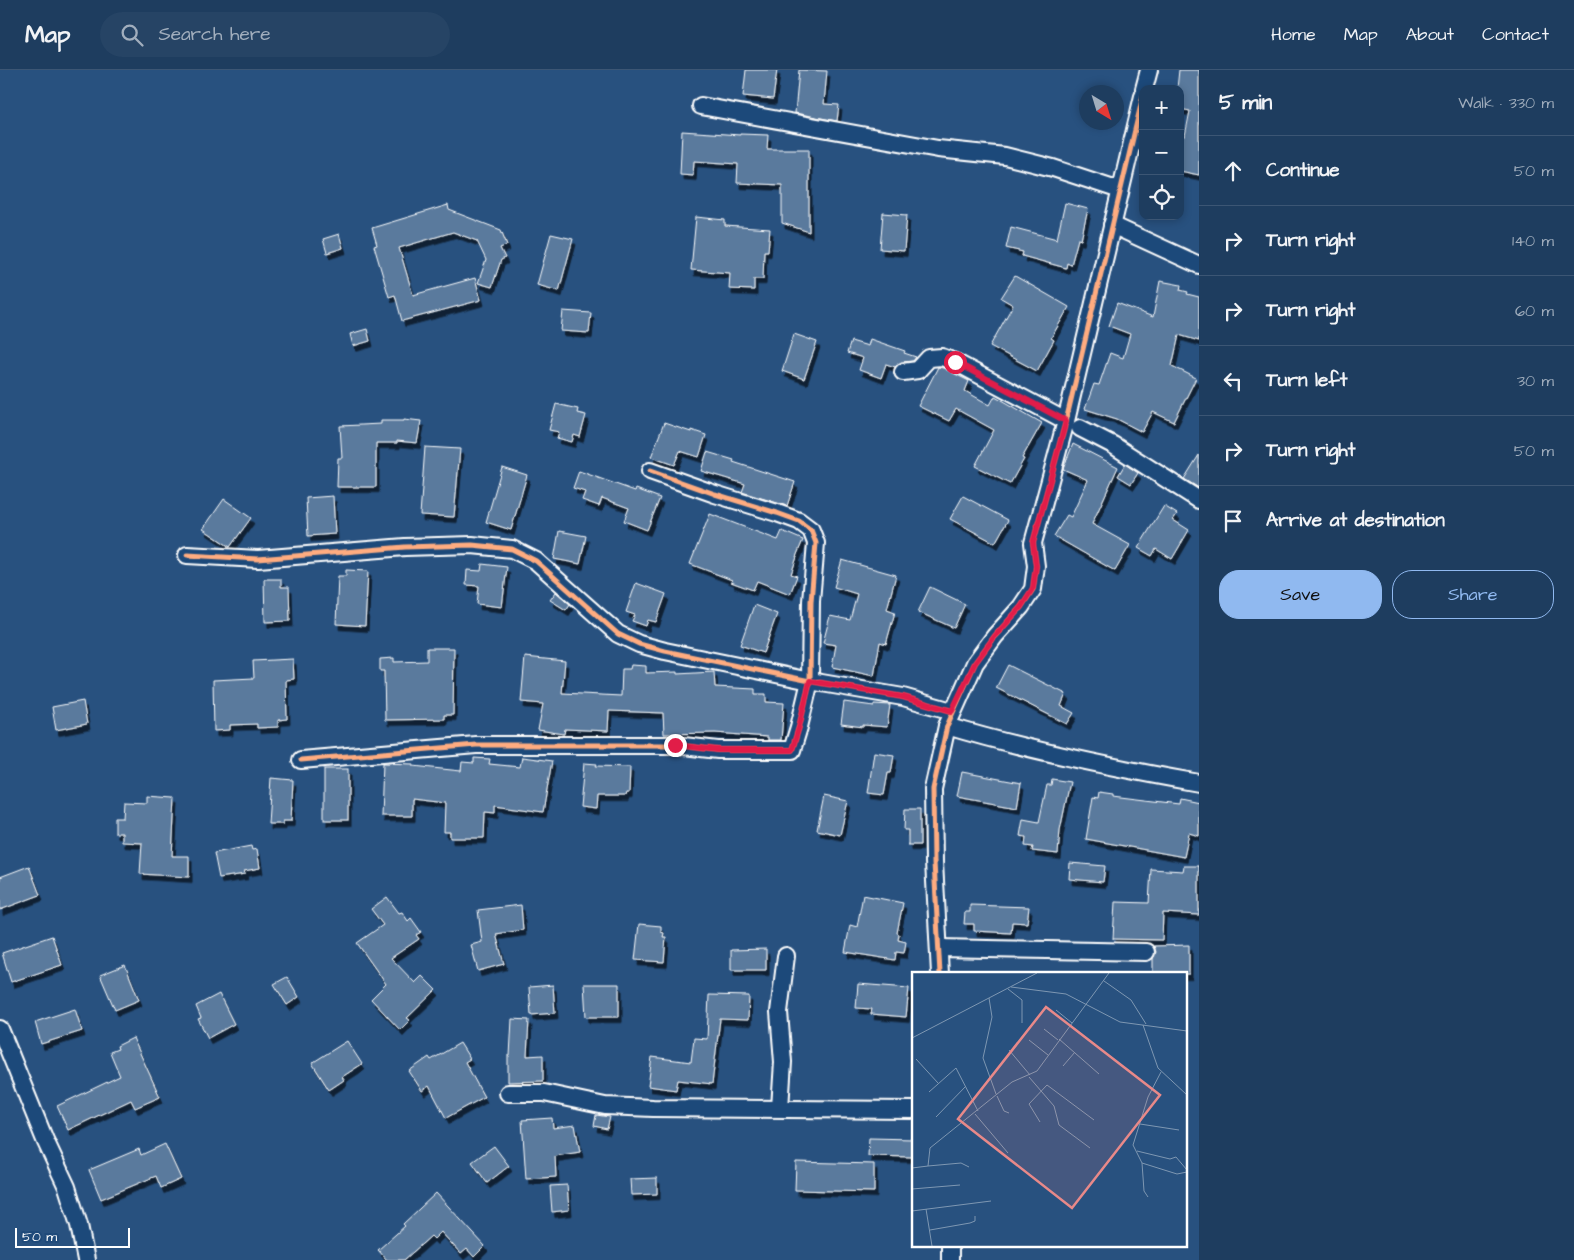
<!DOCTYPE html>
<html lang="en">
<head>
<meta charset="utf-8">
<style>
	:root { --surface:#1e3d5f; --page:#264465; --text:#f1f3f6; --muted:#a1aebd; --line:#3c5674; --accent:#90b9f0 }
	body { margin:0; font-family:"Architects Daughter",sans-serif; background:var(--page); color:var(--text) }
	.controls { position:absolute; right:15px; top:15px; display:grid; overflow:hidden; border-radius:10px; box-shadow:0 2px 8px #0003 }
	.controls button { width:45px; height:45px; display:grid; place-items:center; padding:0; border:0; border-bottom:1px solid var(--line); background:var(--surface); color:var(--text); font:25px sans-serif }
	.compass { position:absolute; left:1079px; top:15px; width:45px; height:45px; border-radius:50%; background:var(--surface); box-shadow:0 2px 8px #0003; rotate:142deg }
	.scale { position:absolute; left:15px; bottom:12px; width:115px; box-sizing:border-box; padding-left:5px; border:2px solid #fff; border-top:0; font-size:14px; line-height:18px; white-space:nowrap; color:#fff; -webkit-text-stroke:4px #1f4a7a; paint-order:stroke }
	.stop { position:absolute; width:15px; height:15px; margin:-11px; border:4px solid #e11d48; border-radius:50%; background:#fff }
	.stop.end { background:#e11d48; border-color:#fff; box-shadow:0 1px 5px #0008 }
	.list { margin:0; padding:0; list-style:none }
	h2 { display:flex; justify-content:space-between; align-items:center; height:65px; margin:0; padding:0 20px; font-size:21px }
	h2 small { font-size:16px; font-weight:400; color:var(--muted) }
	.list li { display:grid; grid-template-columns:32px 1fr auto; gap:15px; align-items:center; box-sizing:border-box; height:70px; padding:0 20px; border-top:1px solid var(--line) }
	.list b { display:block; font-size:19px; white-space:nowrap }
	.list em { font-size:16px; font-style:normal; color:var(--muted) }
	.actions { display:flex; gap:10px; padding:15px 20px }
	.actions a { flex:1; padding:11px 0; border:1px solid var(--accent); border-radius:20px; text-align:center; font-size:18px; color:var(--accent) }
	.actions .main { background:var(--accent); color:#111 }
	.icon { flex:none; width:28px; height:28px; fill:none; stroke:currentColor; stroke-width:2; stroke-linecap:round; stroke-linejoin:round }
	.map { position:relative; flex:none; width:1199px; height:1190px; overflow:hidden }
	header { display:flex; align-items:center; gap:30px; box-sizing:border-box; height:70px; padding:0 25px; background:var(--surface); border-bottom:1px solid var(--line) }
	header strong { font-size:24px }
	nav { display:flex; gap:28px; margin-inline-start:auto; font-size:18px }
	.search { width:350px; height:45px; background:var(--page); display:flex; align-items:center; gap:12px; box-sizing:border-box; padding:0 18px; border-radius:28px; color:var(--muted); font-size:19px }
	main { display:flex }
	aside { flex:1; background:var(--surface) }
	.map>svg:first-child { display:block }
</style>
</head>
<body>
<header>
<strong>Map</strong>
<div class="search"><svg class="icon" aria-label="search" viewBox="0 0 24 24"><circle cx="10" cy="10" r="6"/><path d="M15 15l6 6"/></svg>Search here</div>
<nav><a>Home</a><a>Map</a><a>About</a><a>Contact</a></nav>
</header>
<main>
<div class="map">
<svg width="1199" height="1190" viewBox="0 0 1199 1190">
	<defs>
		<filter id="shadow"><feDropShadow dx="3" dy="5.5" stdDeviation="0" flood-color="#0009"/></filter>
	</defs>
	<rect width="100%" height="100%" fill="#28517f"/>
	<filter id="ink" filterUnits="userSpaceOnUse"><feTurbulence type="fractalNoise" baseFrequency=".02" numOctaves="2"/><feDisplacementMap in="SourceGraphic" scale="10" xChannelSelector="R" yChannelSelector="G"/><feConvolveMatrix kernelMatrix="1 2 1 2 8 2 1 2 1" color-interpolation-filters="sRGB"/></filter>
	<g filter="url(#ink)">
		<g fill="#5a7a9d" stroke="#fff" filter="url(#shadow)">
			<polygon points="746,0 777,0 773,29 743,26"/>
			<polygon points="799,0 827,1 824,34 839,35 837,51 795,43"/>
			<polygon points="1179,0 1199,0 1199,105 1180,101 1180,65 1185,66 1190,41 1180,39 1180,19 1177,19"/>
			<polygon points="682,61 740,65 740,64 768,65 767,79 809,79 809,162 782,153 782,115 737,113 738,94 694,91 693,105 680,104"/>
			<polygon points="1065,133 1088,139 1081,170 1078,169 1071,195 1067,193 1066,198 1022,186 1023,182 1006,178 1011,157 1057,169"/>
			<polygon points="448,135 449,140 501,160 507,175 500,178 505,188 501,190 492,217 478,213 486,190 477,171 453,162 399,178 413,225 475,208 481,230 402,251 395,225 389,227 374,176 377,175 372,158"/>
			<polygon points="883,143 907,145 904,181 880,179"/>
			<polygon points="696,147 725,150 725,156 770,159 768,181 764,181 763,209 754,209 754,220 729,219 730,203 691,200"/>
			<polygon points="339,164 343,178 327,183 323,169"/>
			<polygon points="551,164 573,169 559,221 537,215"/>
			<polygon points="1015,206 1069,237 1051,268 1054,270 1037,301 990,276 1013,235 1001,228"/>
			<polygon points="1160,211 1181,215 1180,220 1188,222 1187,224 1199,227 1199,271 1179,265 1172,296 1196,308 1174,352 1153,342 1142,362 1117,349 1085,339 1094,314 1099,315 1110,283 1123,288 1130,264 1109,256 1117,233 1153,247"/>
			<polygon points="563,241 591,243 589,263 561,261"/>
			<polygon points="367,259 370,271 353,276 350,264"/>
			<polygon points="794,264 817,272 804,309 782,301"/>
			<polygon points="870,269 905,281 904,283 916,287 913,291 901,292 895,297 886,294 881,308 859,300 863,288 847,283 851,271 868,276"/>
			<polygon points="938,297 943,298 969,311 965,321 990,335 995,326 1042,353 1022,388 1024,389 1010,414 975,396 994,360 956,339 949,351 918,336"/>
			<polygon points="556,334 578,339 577,343 586,345 580,367 574,365 572,372 557,368 559,362 549,360"/>
			<polygon points="404,349 421,351 417,373 397,371 397,373 376,373 376,417 337,417 338,388 342,388 340,356 381,354 381,350 404,350"/>
			<polygon points="664,353 691,362 691,360 706,365 699,387 680,381 674,395 651,387"/>
			<polygon points="1073,374 1118,397 1092,454 1130,475 1115,501 1054,466 1067,445 1071,447 1088,410 1063,399"/>
			<polygon points="425,377 460,379 454,447 420,445"/>
			<polygon points="707,382 734,390 733,392 795,412 787,436 742,422 745,414 701,401"/>
			<polygon points="1199,385 1199,418 1184,409"/>
			<polygon points="1125,394 1138,403 1131,414 1118,406"/>
			<polygon points="502,397 527,405 511,460 486,452"/>
			<polygon points="579,401 635,421 636,419 660,428 647,460 624,451 629,438 602,428 599,436 582,430 585,422 573,418"/>
			<polygon points="333,426 335,464 308,466 306,428"/>
			<polygon points="963,426 1008,450 995,473 950,449"/>
			<polygon points="224,429 251,448 230,477 203,459"/>
			<polygon points="1164,436 1177,444 1173,450 1189,460 1172,489 1156,479 1152,486 1138,478"/>
			<polygon points="710,444 778,470 782,461 803,470 796,487 797,487 791,504 797,506 790,524 757,511 753,520 731,512 732,510 690,494"/>
			<polygon points="559,461 586,466 580,494 554,489"/>
			<polygon points="842,490 896,505 887,539 895,542 886,574 880,572 874,606 832,597 836,575 823,573 830,546 850,550 857,524 834,517"/>
			<polygon points="482,494 507,497 502,537 477,534 479,516 466,515 467,500 481,501"/>
			<polygon points="346,500 368,501 365,556 336,554 338,506 346,506"/>
			<polygon points="264,509 281,509 281,517 289,517 290,551 265,552"/>
			<polygon points="636,513 666,524 656,552 648,550 646,556 632,551 635,545 626,542"/>
			<polygon points="930,517 965,534 954,558 918,542"/>
			<polygon points="556,522 570,534 566,540 550,530"/>
			<polygon points="754,535 777,544 763,583 740,575"/>
			<polygon points="427,578 454,578 453,645 444,645 444,649 385,650 384,601 380,601 380,589 394,588 394,592 427,591"/>
			<polygon points="525,587 565,591 562,623 621,626 622,599 630,599 631,595 646,596 646,603 677,602 677,604 714,602 715,617 755,619 755,624 766,624 766,632 784,633 781,670 768,670 768,667 715,663 664,664 663,643 609,641 608,661 565,659 564,664 538,660 543,634 521,632"/>
			<polygon points="293,589 294,609 286,610 287,649 278,650 278,657 257,658 257,654 230,655 230,660 214,661 213,610 254,608 253,591"/>
			<polygon points="1008,595 1066,624 1061,636 1074,643 1067,654 996,618"/>
			<polygon points="83,631 87,654 56,660 52,637"/>
			<polygon points="844,632 874,636 874,634 890,635 887,657 863,655 863,657 841,654"/>
			<polygon points="874,682 894,685 891,703 888,703 884,725 868,723"/>
			<polygon points="522,687 552,691 543,742 495,735 495,743 485,742 484,768 450,768 450,762 444,762 445,733 412,729 412,746 381,746 383,693 413,694 413,696 461,701 462,692 474,693 474,688 490,689 489,694 520,697"/>
			<polygon points="584,693 597,694 596,696 630,697 629,723 626,723 625,726 597,726 596,739 580,737"/>
			<rect x="324" y="699" width="24" height="51"/>
			<polygon points="962,702 1021,713 1017,737 957,726"/>
			<polygon points="271,708 293,710 291,751 283,751 283,754 268,754"/>
			<polygon points="1052,709 1070,712 1060,760 1058,784 1032,781 1033,777 1025,776 1026,767 1020,766 1023,749 1039,752 1047,715 1051,715"/>
			<polygon points="1099,722 1113,724 1113,726 1179,734 1180,728 1199,732 1199,766 1189,763 1184,787 1086,769 1093,727 1098,728"/>
			<polygon points="147,726 175,728 172,786 189,786 189,807 140,804 142,773 122,772 122,763 115,763 115,748 123,748 124,732 147,733"/>
			<polygon points="824,726 848,731 840,765 817,760"/>
			<polygon points="905,739 920,739 920,775 908,775 908,760 904,760"/>
			<polygon points="251,776 252,780 257,779 260,798 244,801 245,804 219,808 214,783"/>
			<polygon points="1070,793 1105,796 1103,812 1069,809"/>
			<polygon points="29,796 40,825 0,840 0,807"/>
			<polygon points="1184,796 1199,796 1199,845 1163,843 1162,870 1113,869 1115,832 1149,833 1151,799 1183,801"/>
			<polygon points="863,825 903,833 897,863 899,864 898,870 906,872 904,883 896,882 895,890 845,882 850,855 857,857"/>
			<polygon points="387,827 399,843 402,842 408,851 411,848 421,862 416,865 419,869 391,888 415,913 422,906 436,920 407,948 410,950 400,960 371,929 386,914 357,873 383,855 371,839"/>
			<polygon points="521,835 523,860 496,864 504,894 478,901 471,875 482,872 478,840"/>
			<polygon points="970,835 1029,837 1027,853 1012,852 1011,863 974,861 974,854 964,854 965,842 970,842"/>
			<polygon points="639,854 661,856 661,862 664,863 663,867 666,867 664,892 635,890"/>
			<polygon points="52,866 62,895 11,912 2,883"/>
			<polygon points="1189,875 1189,904 1153,904 1153,888 1156,882 1154,876"/>
			<polygon points="766,879 766,900 731,900 731,880"/>
			<polygon points="125,895 139,930 115,940 100,905"/>
			<polygon points="287,907 299,927 287,935 274,914"/>
			<polygon points="584,914 619,914 619,947 586,947"/>
			<polygon points="858,914 909,918 906,947 871,944 872,939 856,938"/>
			<polygon points="553,915 555,943 531,945 529,917"/>
			<polygon points="219,924 234,954 208,968 198,949 201,948 196,936"/>
			<polygon points="709,925 749,926 748,950 720,949 712,1014 678,1010 676,1020 648,1016 652,987 691,992 694,968 707,969"/>
			<polygon points="75,939 82,961 41,974 35,952"/>
			<polygon points="512,949 529,950 527,986 543,985 543,1011 508,1012 508,986 510,986"/>
			<polygon points="133,968 160,1027 135,1038 131,1030 68,1060 57,1036 120,1006 110,982 118,979 117,976"/>
			<polygon points="347,971 362,994 342,1007 344,1010 329,1020 312,993"/>
			<polygon points="460,973 470,989 465,992 484,1027 446,1048 429,1016 422,1021 409,1001 429,987 431,990"/>
			<polygon points="596,1045 610,1047 607,1059 594,1056"/>
			<polygon points="552,1048 553,1058 575,1055 580,1082 555,1086 556,1107 526,1109 522,1050"/>
			<polygon points="869,1068 913,1069 913,1087 868,1086"/>
			<polygon points="165,1074 181,1109 161,1118 156,1106 101,1129 89,1100 139,1079 141,1085"/>
			<polygon points="494,1076 509,1096 487,1113 472,1092"/>
			<polygon points="796,1092 874,1094 874,1122 795,1120"/>
			<polygon points="657,1108 657,1124 631,1125 630,1109"/>
			<polygon points="567,1115 569,1140 552,1142 550,1116"/>
			<polygon points="436,1123 485,1176 474,1187 467,1179 461,1184 441,1162 434,1169 431,1166 404,1190 387,1190 378,1180 405,1156 403,1154"/>
		</g>
		<g fill="none" stroke-linecap="round" stroke-linejoin="round">
			<defs>
				<g id="minor">
					<polyline points="1144,19 1149,0"/>
					<polyline points="701,36 938,79 1005,86 1053,98 1120,120"/>
					<polyline points="1112,155 1199,195"/>
					<polyline points="903,302 918,300 929,288 942,287 955,292 1066,351"/>
					<polyline points="1080,358 1113,375 1199,430"/>
					<polyline points="187,485 258,489 405,477 472,475 512,479 536,491 618,564 639,574 665,581 810,611 903,627 952,641"/>
					<path d="M947,656C1030,681 1114,698 1199,713"/>
					<polyline points="301,690 476,675 675,675 718,680 792,680 799,657 810,611 811,531 816,473 811,460 799,451 777,443 715,424 650,401"/>
					<polyline points="939,878 1146,882"/>
					<polyline points="940,904 934,792 933,719 947,656 975,593 995,566 1021,537 1033,519 1036,496 1033,473 1066,351 1143,26"/>
					<polyline points="0,959 45,1070 67,1117 79,1155 86,1190"/>
					<polyline points="508,1023 544,1023 605,1036 653,1038 913,1040"/>
					<polyline points="780,1038 783,992 779,942 786,886"/>
					<polyline points="950,1176 950,1190"/>
				</g>
			</defs>
			<use href="#minor" stroke="#fff" stroke-width="20"/>
			<use href="#minor" stroke="#1f4a7a" stroke-width="16"/>
			<defs>
				<g id="cycleway">
					<polyline points="187,485 258,489 405,477 472,475 512,479 536,491 618,564 639,574 665,581 810,611 903,627 952,641"/>
					<polyline points="301,690 476,675 675,675 718,680 792,680 799,657 810,611 811,531 816,473 811,460 799,451 777,443 715,424 650,401"/>
					<polyline points="940,904 934,792 933,719 947,656 975,593 995,566 1021,537 1033,519 1036,496 1033,473 1066,351 1143,26"/>
				</g>
			</defs>
			<use href="#cycleway" stroke="#1f4a7a" stroke-width="8"/>
			<use href="#cycleway" stroke="#ffac80" stroke-width="5"/>
		</g>
	</g>
	<g fill="none" stroke-linecap="round" stroke-linejoin="round" filter="url(#ink)">
		<polyline stroke="#e11d48" stroke-width="6" points="675,675 718,680 792,680 799,657 810,611 903,627 952,641 975,593 995,566 1021,537 1033,518 1036,496 1033,473 1066,351 955,292"/>
	</g>
	<g transform="translate(912 902)">
		<rect width="275" height="275" fill="#28517f"/>
		<path fill="none" stroke="#7e97b2" stroke-width="1" d="M192,9L219,28L234,52M99,15L154,22L208,50L275,59M96,17L110,28V51M77,26L80,45L71,86L84,122M144,38L160,51M231,53L246,96L275,123M132,57L146,68M0,66L125,1M147,67L187,102M117,68L136,83M97,78L118,103M4,87L26,111M151,94L163,80M117,105L142,134L147,153L178,176M17,120L44,96L66,139M85,124L92,139L97,141M63,142L96,181M24,145L54,114M128,150L117,132L135,113L182,148M228,152L267,158M225,179L258,187L264,185L275,198M230,191L265,202L275,200M16,194L49,191L57,195M0,196L16,194L18,176L100,110L125,99L197,1M0,217L48,213M236,225L232,219L230,191L221,173L236,125L249,100M14,237L20,274M0,239L79,229M18,258L58,251L63,249V244"/>
		<path fill="#e88989" fill-opacity="0.15" stroke="#e88989" stroke-width="2.5" d="M134,35L248,123L160,236L46,147Z"/>
		<rect width="275" height="275" fill="none" stroke="#fff" stroke-width="2.5"/>
	</g>
</svg>
<div class="controls">
<button>+</button>
<button>−</button>
<button><svg class="icon" aria-label="locate" viewBox="0 0 24 24"><circle cx="12" cy="12" r="6"/><path d="M12 2v4M12 18v4M2 12h4M18 12h4"/></svg></button>
</div>
<svg class="compass" viewBox="-18 -18 36 36"><path d="M0-13l5 13h-10z" fill="#e53935"/><path d="M0 13l5-13h-10z" fill="#a1aebd"/></svg>
<div class="scale">50 m</div>
<div class="stop" style="left:955px;top:292px"></div>
<div class="stop end" style="left:675px;top:675px"></div>
</div>
<aside>
<h2>5 min<small>Walk · 330 m</small></h2>
<ul class="list">
<li><svg class="icon" aria-label="ahead" viewBox="0 0 24 24"><path d="M12 20V5M6 11l6-6 6 6"/></svg><div><b>Continue</b></div><em>50 m</em></li>
<li><svg class="icon" aria-label="right" viewBox="0 0 24 24"><path d="M7 20v-9h11M14 6l5 5-5 5"/></svg><div><b>Turn right</b></div><em>140 m</em></li>
<li><svg class="icon" aria-label="right" viewBox="0 0 24 24"><path d="M7 20v-9h11M14 6l5 5-5 5"/></svg><div><b>Turn right</b></div><em>60 m</em></li>
<li><svg class="icon" aria-label="left" viewBox="0 0 24 24"><path d="M17 20v-9H6M10 6l-5 5 5 5"/></svg><div><b>Turn left</b></div><em>30 m</em></li>
<li><svg class="icon" aria-label="right" viewBox="0 0 24 24"><path d="M7 20v-9h11M14 6l5 5-5 5"/></svg><div><b>Turn right</b></div><em>50 m</em></li>
<li><svg class="icon" aria-label="arrive" viewBox="0 0 24 24"><path d="M6 21V4h12l-3 4 3 4H6"/></svg><div><b>Arrive at destination</b></div></li>
</ul>
<div class="actions"><a class="main">Save</a><a>Share</a></div>
</aside>
</main>
</body>
</html>
